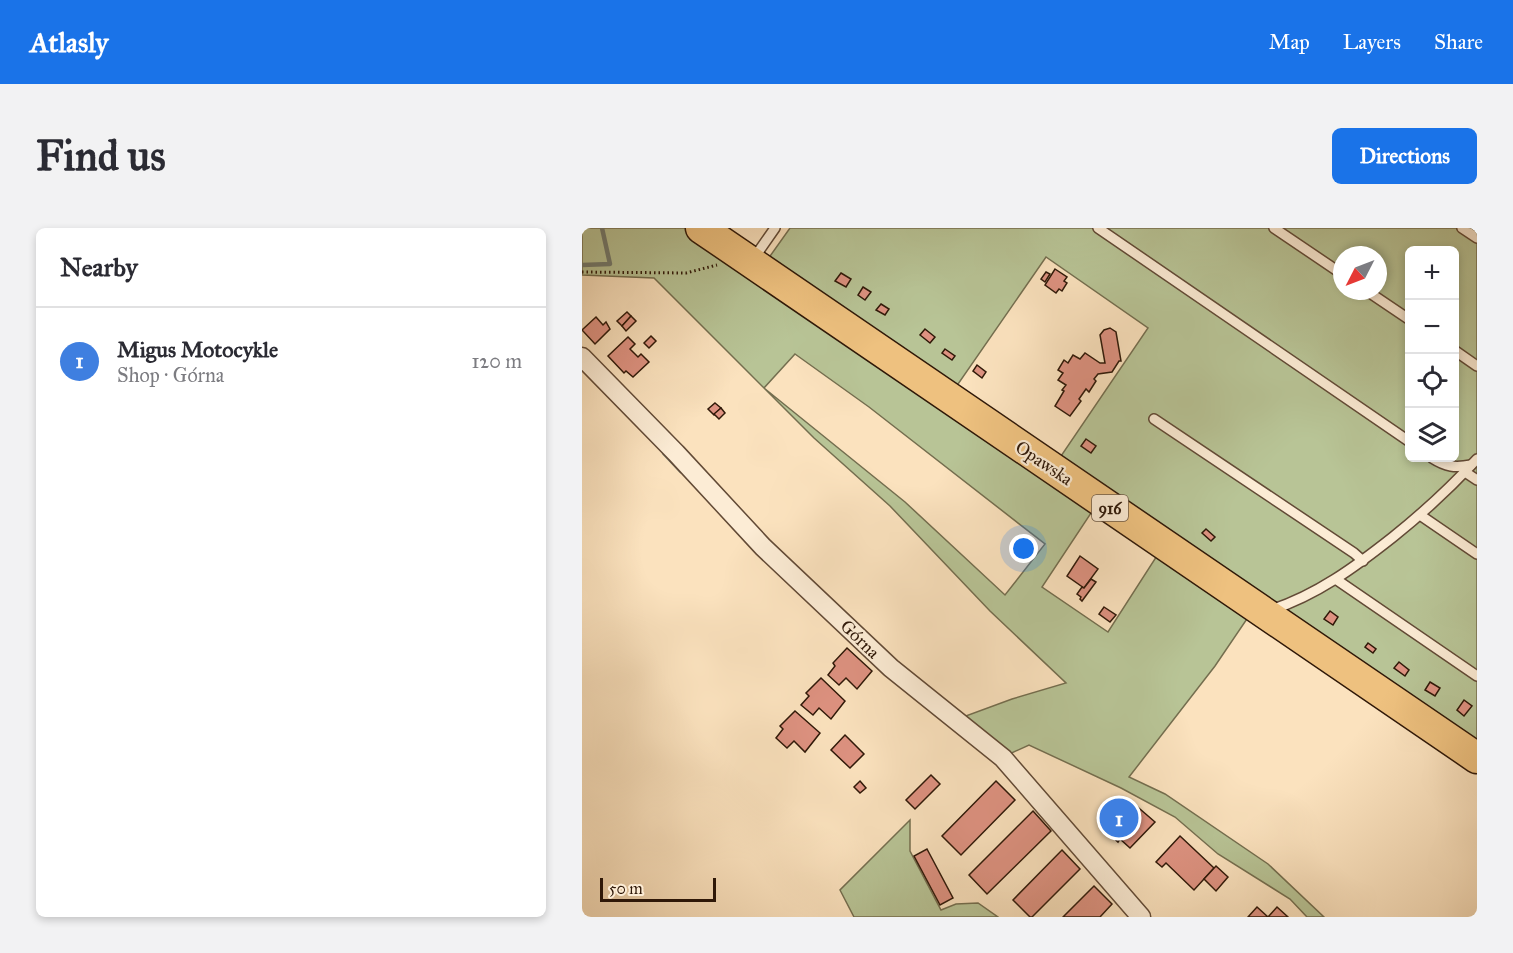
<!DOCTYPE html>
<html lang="en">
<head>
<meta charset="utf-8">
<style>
	:root { --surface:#fff; --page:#f2f2f3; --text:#2b2b33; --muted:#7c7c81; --line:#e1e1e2; --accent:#1a73e8 }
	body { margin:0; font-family:"IM FELL Great Primer",serif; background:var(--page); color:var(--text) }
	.controls { position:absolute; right:18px; top:18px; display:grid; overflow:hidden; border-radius:9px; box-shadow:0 3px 9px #0003 }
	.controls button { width:54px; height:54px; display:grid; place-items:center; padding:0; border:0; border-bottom:2px solid var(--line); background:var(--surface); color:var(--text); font:30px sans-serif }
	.compass { position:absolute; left:751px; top:18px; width:54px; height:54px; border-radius:50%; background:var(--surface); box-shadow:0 3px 9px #0003; rotate:228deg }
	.scale { position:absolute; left:18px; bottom:15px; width:116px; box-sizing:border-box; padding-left:6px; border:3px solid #2f1808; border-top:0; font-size:16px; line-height:21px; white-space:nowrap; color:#2f1808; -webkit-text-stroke:4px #fcecd5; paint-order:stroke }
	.you { position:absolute; left:442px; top:321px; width:21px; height:21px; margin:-15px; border:4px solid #fff; border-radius:50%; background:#1a73e8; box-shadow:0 0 0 9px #1a73e833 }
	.badge { display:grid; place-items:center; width:39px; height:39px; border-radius:50%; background:var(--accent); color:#fff; font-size:20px; font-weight:700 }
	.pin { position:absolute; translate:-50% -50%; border:3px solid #fff; box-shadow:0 2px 6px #0006 }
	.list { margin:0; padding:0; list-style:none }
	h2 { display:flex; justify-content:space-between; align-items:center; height:78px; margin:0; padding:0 24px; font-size:26px }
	h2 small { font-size:20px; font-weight:400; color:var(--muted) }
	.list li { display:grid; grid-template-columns:39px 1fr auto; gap:18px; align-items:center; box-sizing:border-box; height:108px; padding:0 24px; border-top:2px solid var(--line) }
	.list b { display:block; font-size:22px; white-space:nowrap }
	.list p { margin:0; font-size:20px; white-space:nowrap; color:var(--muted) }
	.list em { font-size:20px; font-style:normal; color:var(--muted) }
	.icon { flex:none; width:33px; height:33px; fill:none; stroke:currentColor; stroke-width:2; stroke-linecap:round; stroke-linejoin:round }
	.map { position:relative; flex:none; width:895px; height:689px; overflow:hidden; border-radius:9px }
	header { display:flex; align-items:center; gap:36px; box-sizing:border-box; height:84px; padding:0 30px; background:var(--accent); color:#fff }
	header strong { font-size:28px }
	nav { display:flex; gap:33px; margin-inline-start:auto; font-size:21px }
	.intro { display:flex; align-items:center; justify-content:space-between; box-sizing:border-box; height:144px; padding:0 36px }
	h1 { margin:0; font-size:42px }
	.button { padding:15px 27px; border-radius:9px; background:var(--accent); color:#fff; font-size:21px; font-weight:700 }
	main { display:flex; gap:36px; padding:0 36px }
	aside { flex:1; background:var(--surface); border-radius:9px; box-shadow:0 3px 9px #0003 }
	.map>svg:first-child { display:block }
</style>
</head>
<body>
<header>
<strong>Atlasly</strong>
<nav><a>Map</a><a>Layers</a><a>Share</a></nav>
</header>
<div class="intro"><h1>Find us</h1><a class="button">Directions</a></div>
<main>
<aside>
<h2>Nearby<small></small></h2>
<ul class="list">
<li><span class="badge" style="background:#3f7fe0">1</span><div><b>Migus Motocykle</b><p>Shop · Górna</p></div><em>120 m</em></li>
</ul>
</aside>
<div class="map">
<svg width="895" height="689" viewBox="0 0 895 689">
	<rect width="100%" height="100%" fill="#fbe2be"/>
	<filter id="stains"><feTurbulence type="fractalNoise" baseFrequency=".00333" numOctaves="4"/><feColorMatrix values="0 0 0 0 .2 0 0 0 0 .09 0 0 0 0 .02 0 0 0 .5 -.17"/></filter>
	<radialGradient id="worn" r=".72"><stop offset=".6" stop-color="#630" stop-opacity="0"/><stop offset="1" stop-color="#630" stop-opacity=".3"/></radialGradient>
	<g fill="#b8c496" stroke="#746e4f" stroke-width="1.5" fill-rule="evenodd">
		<path d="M0,0H105L513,279L460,359L526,404L578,323L669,385L633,438L547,549L583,566L686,636L742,689H725L708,671L636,626L593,589L539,560L447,517L423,528L381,489L430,471L484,455L408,383L308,278L232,210L72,50L0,47ZM213,126L287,179L463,316L423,367L323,274L182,160Z"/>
		<path d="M208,0H895V514L479,228L566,100L464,29L374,159L186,31ZM828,22H872V230H828ZM760,27H796V63H760Z"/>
		<polygon points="328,592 328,623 359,682 374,676 396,675 416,689 272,689 258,662"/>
	</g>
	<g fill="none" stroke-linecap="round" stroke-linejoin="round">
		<g stroke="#727b70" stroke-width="4.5">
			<polyline points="0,37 28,36 20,0"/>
			<polyline points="82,225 99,243"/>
		</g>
	</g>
	<g fill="#de9281" stroke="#2f1808" stroke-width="1.5">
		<polygon points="473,41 485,49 482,53 485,55 480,63 477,61 474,65 463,57"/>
		<polygon points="464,44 468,46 463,54 459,51"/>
		<polygon points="259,45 269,51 264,59 253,53"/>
		<polygon points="281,59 289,64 283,72 276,67"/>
		<polygon points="299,76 307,81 303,87 294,82"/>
		<polygon points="45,84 49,88 40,98 35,93"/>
		<polygon points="49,88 54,93 44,103 40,98"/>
		<polygon points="14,89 21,97 24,94 28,101 13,116 0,102"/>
		<polygon points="528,100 534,104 539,133 537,133 530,144 516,146 512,151 514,153 507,164 504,161 497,171 499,173 488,188 473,178 482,163 480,162 484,157 476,152 481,145 476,142 482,132 486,135 491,127 498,131 503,125 518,135 523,135 518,107 522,102"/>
		<polygon points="343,101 353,109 348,115 338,107"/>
		<polygon points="69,108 74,113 67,120 62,115"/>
		<polygon points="46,109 53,116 48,121 56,129 59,126 67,134 51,149 44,143 42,145 26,128"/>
		<polygon points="363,121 373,128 370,132 360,125"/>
		<polygon points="395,137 404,144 400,150 391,143"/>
		<polygon points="133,175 139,180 132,187 126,181"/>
		<polygon points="139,180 143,185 137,191 132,186"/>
		<polygon points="504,211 514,218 509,225 499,218"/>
		<polygon points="624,301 633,309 629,313 620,305"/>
		<polygon points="498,328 516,341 502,360 485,348"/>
		<polygon points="509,351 514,354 500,373 498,371 499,369 495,366 500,359 502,360"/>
		<polygon points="522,379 534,387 528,394 517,386"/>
		<polygon points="748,383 756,389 751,397 742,391"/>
		<polygon points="786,415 794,421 791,425 783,419"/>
		<polygon points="265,420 290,443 275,461 264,450 257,457 246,447 253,438 251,435"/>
		<polygon points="817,434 827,442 823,448 812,440"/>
		<polygon points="239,450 263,473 249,491 237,480 231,487 219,477 227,468 224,465"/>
		<polygon points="848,454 858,460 853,468 843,462"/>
		<polygon points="882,472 890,478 882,488 875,482"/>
		<polygon points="213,483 238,505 223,524 212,513 205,520 194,510 201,501 198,498"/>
		<polygon points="263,507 282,526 268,540 249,522"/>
		<polygon points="349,547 358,556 333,581 324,572"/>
		<polygon points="278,553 284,560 278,565 272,559"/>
		<polygon points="414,553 433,572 379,627 360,608"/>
		<polygon points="551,575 573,594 548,620 538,611 536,614 526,605 528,602 527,601"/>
		<polygon points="451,583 469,603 405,666 387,647"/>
		<polygon points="598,608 632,640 612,662 584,635 580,639 574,634"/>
		<polygon points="345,621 371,670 358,677 332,628"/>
		<polygon points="480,622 498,641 450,689 448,689 431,672"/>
		<polygon points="634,638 646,649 634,663 622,651"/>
		<polygon points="512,658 530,676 518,689 481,689"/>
		<polygon points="675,679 686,689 666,689"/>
		<polygon points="695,679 706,689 686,689"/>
	</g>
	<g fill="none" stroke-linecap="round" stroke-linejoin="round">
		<defs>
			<g id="lane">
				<polyline points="516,0 828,214"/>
				<polyline points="692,0 760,46"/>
				<polyline points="880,0 895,10"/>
				<polyline points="172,30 193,0"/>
				<polyline points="785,63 828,92"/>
				<polyline points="872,122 895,138"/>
				<polyline points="572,191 772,325 781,333"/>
				<path d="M850,230C864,239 873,240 889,237"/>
				<polyline points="883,244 895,252"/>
				<polyline points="838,287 895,326"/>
				<polyline points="755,352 895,448"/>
				<path d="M689,382C735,367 773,339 811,309C841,285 869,259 895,231"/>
			</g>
			<polyline id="street" points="0,129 94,225 181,319 309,440 421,530 559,689"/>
			<polyline id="primary" points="119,0 895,530"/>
		</defs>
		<use href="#lane" stroke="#624a36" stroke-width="12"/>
		<use href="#street" stroke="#624a36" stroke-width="21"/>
		<use href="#primary" stroke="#2f1808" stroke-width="33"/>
		<polyline stroke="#2f1808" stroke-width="3" stroke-dasharray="1.5 3" stroke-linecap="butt" points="0,44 104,45 135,37"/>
		<use href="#lane" stroke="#fcecd5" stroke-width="9"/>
		<use href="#street" stroke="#fcecd5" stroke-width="18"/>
		<use href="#primary" stroke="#eec17f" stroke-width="30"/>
	</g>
	<g text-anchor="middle" stroke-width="4.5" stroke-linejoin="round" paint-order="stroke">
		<rect fill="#fcecd5" stroke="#6c5846" stroke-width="1.5" x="510" y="267" width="36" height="26" rx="4.5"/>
		<g font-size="16" font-weight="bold" fill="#2f1808">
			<text x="528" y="286">916</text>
		</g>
		<g font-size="18" fill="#2f1808" stroke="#fcecd5">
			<text transform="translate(462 235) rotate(34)" y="6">Opawska</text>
			<text transform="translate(278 411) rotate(44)" y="6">Górna</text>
		</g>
	</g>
	<rect width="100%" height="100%" filter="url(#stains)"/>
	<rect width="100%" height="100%" fill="url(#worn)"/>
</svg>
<div class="controls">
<button>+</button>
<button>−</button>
<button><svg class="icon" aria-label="locate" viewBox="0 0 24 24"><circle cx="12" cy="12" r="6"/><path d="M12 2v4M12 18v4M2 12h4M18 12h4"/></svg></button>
<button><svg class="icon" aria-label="layers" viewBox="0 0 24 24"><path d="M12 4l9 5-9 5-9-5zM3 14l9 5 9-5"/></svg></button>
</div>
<svg class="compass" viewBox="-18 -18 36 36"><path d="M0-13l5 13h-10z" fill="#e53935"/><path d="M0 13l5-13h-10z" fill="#7c7c81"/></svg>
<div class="scale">50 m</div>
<div class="you"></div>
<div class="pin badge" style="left:537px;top:590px;background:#3f7fe0">1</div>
</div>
</main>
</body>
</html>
